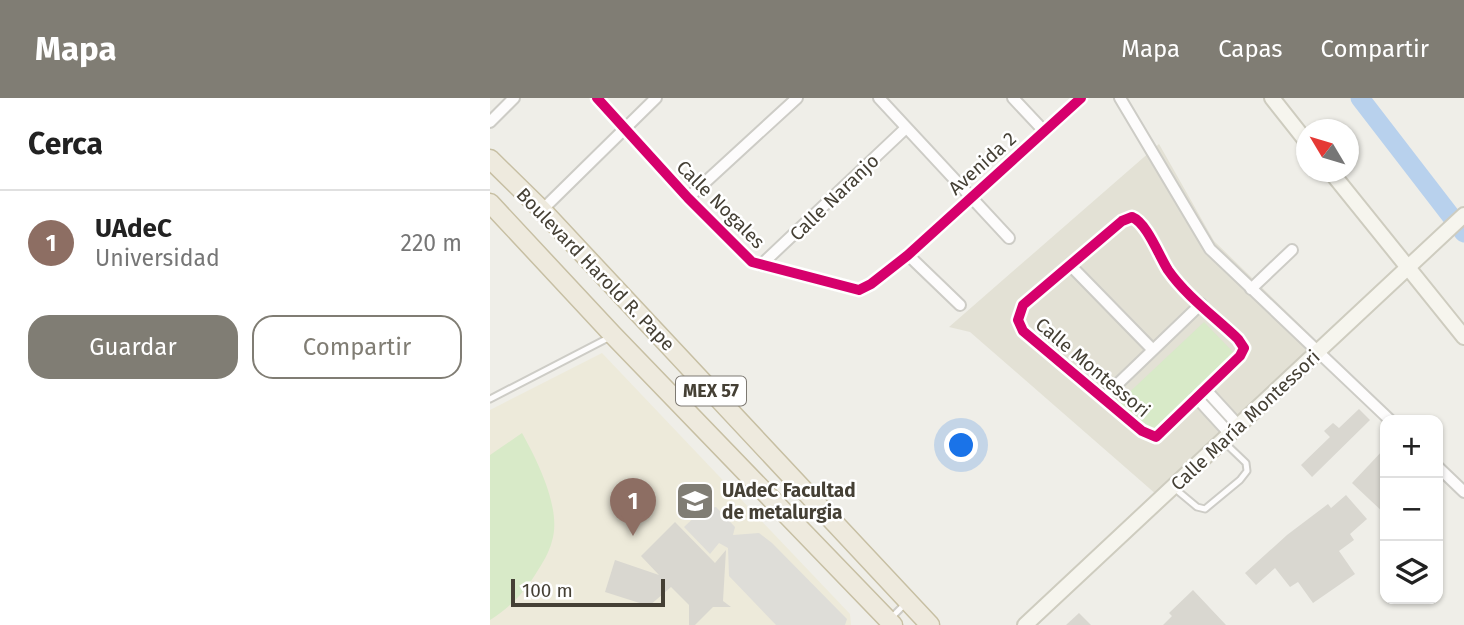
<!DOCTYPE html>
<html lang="es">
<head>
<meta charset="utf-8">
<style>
	:root { --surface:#fff; --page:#f2f2f2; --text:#222; --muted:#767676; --line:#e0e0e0; --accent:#807d74 }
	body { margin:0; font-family:"Fira Sans",sans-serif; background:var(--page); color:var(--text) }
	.controls { position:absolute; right:21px; bottom:21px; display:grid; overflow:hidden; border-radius:14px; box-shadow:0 2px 5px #0004 }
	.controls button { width:63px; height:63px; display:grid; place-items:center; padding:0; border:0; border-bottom:2px solid var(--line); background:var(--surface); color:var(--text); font:35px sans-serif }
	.compass { position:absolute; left:806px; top:21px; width:63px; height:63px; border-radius:50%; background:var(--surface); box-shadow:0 2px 5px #0004; rotate:308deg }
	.scale { position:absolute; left:21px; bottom:18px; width:154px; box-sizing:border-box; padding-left:7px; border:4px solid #454035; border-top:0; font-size:19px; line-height:24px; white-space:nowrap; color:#454035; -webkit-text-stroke:5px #fff; paint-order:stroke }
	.you { position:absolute; left:472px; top:348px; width:24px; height:24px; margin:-18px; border:5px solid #fff; border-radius:50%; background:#1a73e8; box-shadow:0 0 0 10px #1a73e833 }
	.badge { display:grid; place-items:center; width:46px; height:46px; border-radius:50%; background:var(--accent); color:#fff; font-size:23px; font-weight:700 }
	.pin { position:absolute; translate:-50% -58px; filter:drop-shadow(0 2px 4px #0008) }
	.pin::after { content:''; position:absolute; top:37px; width:24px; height:21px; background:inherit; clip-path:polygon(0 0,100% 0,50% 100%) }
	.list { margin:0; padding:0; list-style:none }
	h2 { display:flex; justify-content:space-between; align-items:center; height:91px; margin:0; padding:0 28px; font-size:30px }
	h2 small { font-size:23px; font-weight:400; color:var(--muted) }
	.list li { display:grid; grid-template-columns:46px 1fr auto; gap:21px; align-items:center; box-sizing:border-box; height:105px; padding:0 28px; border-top:2px solid var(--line) }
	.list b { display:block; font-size:26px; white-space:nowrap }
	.list p { margin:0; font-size:23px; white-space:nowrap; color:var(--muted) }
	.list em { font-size:23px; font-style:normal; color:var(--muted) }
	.actions { display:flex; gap:14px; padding:21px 28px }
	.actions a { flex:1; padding:16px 0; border:2px solid var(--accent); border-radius:21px; text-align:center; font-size:24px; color:var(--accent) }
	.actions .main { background:var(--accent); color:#fff }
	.icon { flex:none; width:38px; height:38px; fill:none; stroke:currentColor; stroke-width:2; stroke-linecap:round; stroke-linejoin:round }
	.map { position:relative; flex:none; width:974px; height:527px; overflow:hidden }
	header { display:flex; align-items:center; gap:42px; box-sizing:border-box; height:98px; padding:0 35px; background:var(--accent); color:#fff }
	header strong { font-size:33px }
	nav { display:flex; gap:38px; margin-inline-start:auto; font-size:24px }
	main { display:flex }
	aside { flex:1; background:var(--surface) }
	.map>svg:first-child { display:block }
</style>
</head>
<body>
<header>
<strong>Mapa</strong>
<nav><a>Mapa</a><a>Capas</a><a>Compartir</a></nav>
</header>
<main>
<aside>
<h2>Cerca<small></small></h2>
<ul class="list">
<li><span class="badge" style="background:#8d6e63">1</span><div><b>UAdeC</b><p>Universidad</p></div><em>220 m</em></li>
</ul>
<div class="actions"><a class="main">Guardar</a><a>Compartir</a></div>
</aside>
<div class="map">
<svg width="974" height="527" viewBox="0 0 974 527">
	<rect width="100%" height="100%" fill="#efeee8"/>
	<polygon fill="#e3e1d5" points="669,46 724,143 829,245 667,397 480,234 459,229"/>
	<polygon fill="#edeada" points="112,255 360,516 361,527 0,527 0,312"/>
	<g fill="#d8eac8">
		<polygon points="714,224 748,259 666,335 628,305"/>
		<path d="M32,335C47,362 72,411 62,443C59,455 52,466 45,477C33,496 19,510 0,522V357Z"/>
	</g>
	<polygon fill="#deddd8" points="226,409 245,429 243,437 269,435 282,445 357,521 355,527 286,527 239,478 238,450 229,445 220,456 194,429 212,412"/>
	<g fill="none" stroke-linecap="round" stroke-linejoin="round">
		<polyline stroke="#b8d1ed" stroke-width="19" points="870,0 974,135"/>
	</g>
	<g fill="#d9d7d0">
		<polygon points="869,311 880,322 822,379 811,367 840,339 834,333 843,325 849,330"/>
		<polygon points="895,350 895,416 862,385"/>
		<polygon points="856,397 877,421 860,436 864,442 849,453 865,476 823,505 808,484 800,489 785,470 766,487 755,475 797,437 838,406 841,410"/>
		<polygon points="185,424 225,465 236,452 233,503 241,509 223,509 205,527 199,527 199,507 181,489 159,508 115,494 125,462 169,477 151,458"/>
		<polygon points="703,492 736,527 673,527 682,518 679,515"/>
		<polygon points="589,515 601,527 576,527"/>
	</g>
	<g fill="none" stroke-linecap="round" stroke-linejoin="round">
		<defs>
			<g id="service">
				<polyline points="0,301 122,238"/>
				<polyline points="683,389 707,409 715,411 750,382 757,373 756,365 732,342"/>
				<polyline points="401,520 416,505"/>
			</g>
			<g id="minor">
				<polyline points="107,0 198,100 262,164 369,192 381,186 418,157 591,0"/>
				<polyline points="389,0 519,140"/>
				<polyline points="523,0 554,33"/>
				<polyline points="630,0 720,151 900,322"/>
				<polyline points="0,24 24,0"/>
				<polyline points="198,100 307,0"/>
				<polyline points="52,112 166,0"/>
				<path d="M642,119C657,125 669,158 678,172C696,198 725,219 748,241L754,250L750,258L666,339L652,333L533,233L528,222L533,207L632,123Z"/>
				<polyline points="418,157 470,207"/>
				<polyline points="271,167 416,30"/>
				<polyline points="580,167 662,251"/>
				<polyline points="761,191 802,152"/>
				<polyline points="715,291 748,327"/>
				<polyline points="706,299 739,335"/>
				<polyline points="613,300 711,206"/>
				<polyline points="948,369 974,394"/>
			</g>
			<g id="secondary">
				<polyline points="782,0 816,43"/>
				<polyline points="841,74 974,239"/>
				<polyline points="535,527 974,117"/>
			</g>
			<g id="trunk">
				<polyline points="0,61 52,112 440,527"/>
				<polyline points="0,105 123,237 403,527"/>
			</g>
		</defs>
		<use href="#service" stroke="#cdccc6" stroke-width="9"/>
		<use href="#minor" stroke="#cdccc6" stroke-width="14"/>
		<use href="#secondary" stroke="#ceccbf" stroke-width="18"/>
		<use href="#trunk" stroke="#c7bfa3" stroke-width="21"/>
		<use href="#service" stroke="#fdfcfc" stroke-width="5"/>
		<use href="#minor" stroke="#fdfcfc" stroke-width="10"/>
		<use href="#secondary" stroke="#f6f5ee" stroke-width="14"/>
		<use href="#trunk" stroke="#eeeade" stroke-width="18"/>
		<defs>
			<g id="cycleway">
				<polyline points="107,0 198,100 262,164 369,192 381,186 418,157 591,0"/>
				<path d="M642,119C657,125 669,158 678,172C696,198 725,219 748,241L754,250L750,258L666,339L652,333L533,233L528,222L533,207L632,123Z"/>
			</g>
		</defs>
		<use href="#cycleway" stroke="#fff" stroke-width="15"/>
		<use href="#cycleway" stroke="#d6006c" stroke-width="10"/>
	</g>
	<defs>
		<symbol id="university-square" viewBox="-11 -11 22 22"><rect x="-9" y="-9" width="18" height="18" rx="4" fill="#807d74" stroke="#fff"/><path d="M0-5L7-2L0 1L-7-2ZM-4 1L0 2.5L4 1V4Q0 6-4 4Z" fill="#fff"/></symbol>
	</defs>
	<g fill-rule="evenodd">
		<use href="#university-square" x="183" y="381" width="44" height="44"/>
	</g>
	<g text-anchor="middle" stroke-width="5" stroke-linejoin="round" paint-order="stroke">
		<rect fill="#fff" stroke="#7d7972" stroke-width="2" x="186" y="278.5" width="70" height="29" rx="5"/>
		<g font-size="18" font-weight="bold" fill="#454035">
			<text x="221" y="299">MEX 57</text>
		</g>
		<g font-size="19" fill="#454035" stroke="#fff">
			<text transform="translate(492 65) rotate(-42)" y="7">Avenida 2</text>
			<text transform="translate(344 99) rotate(-44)" y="7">Calle Naranjo</text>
			<text transform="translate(231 106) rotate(45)" y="7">Calle Nogales</text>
			<text transform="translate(106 171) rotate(46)" y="7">Boulevard Harold R. Pape</text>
			<text transform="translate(603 269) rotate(40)" y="7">Calle Montessori</text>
			<text transform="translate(755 322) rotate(-43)" y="7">Calle María Montessori</text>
		</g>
		<g font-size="19" font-weight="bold" fill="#454035" stroke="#fff" text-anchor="start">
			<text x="232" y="399">UAdeC Facultad<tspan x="232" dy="22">de metalurgia</tspan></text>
		</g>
	</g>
</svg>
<div class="controls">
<button>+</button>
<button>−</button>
<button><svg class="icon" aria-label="layers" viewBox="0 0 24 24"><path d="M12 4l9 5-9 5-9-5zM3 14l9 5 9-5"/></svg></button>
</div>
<svg class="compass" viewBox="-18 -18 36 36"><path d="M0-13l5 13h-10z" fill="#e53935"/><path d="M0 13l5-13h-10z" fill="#767676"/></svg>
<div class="scale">100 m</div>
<div class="you"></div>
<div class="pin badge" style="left:143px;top:438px;background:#8d6e63">1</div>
</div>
</main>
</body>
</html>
